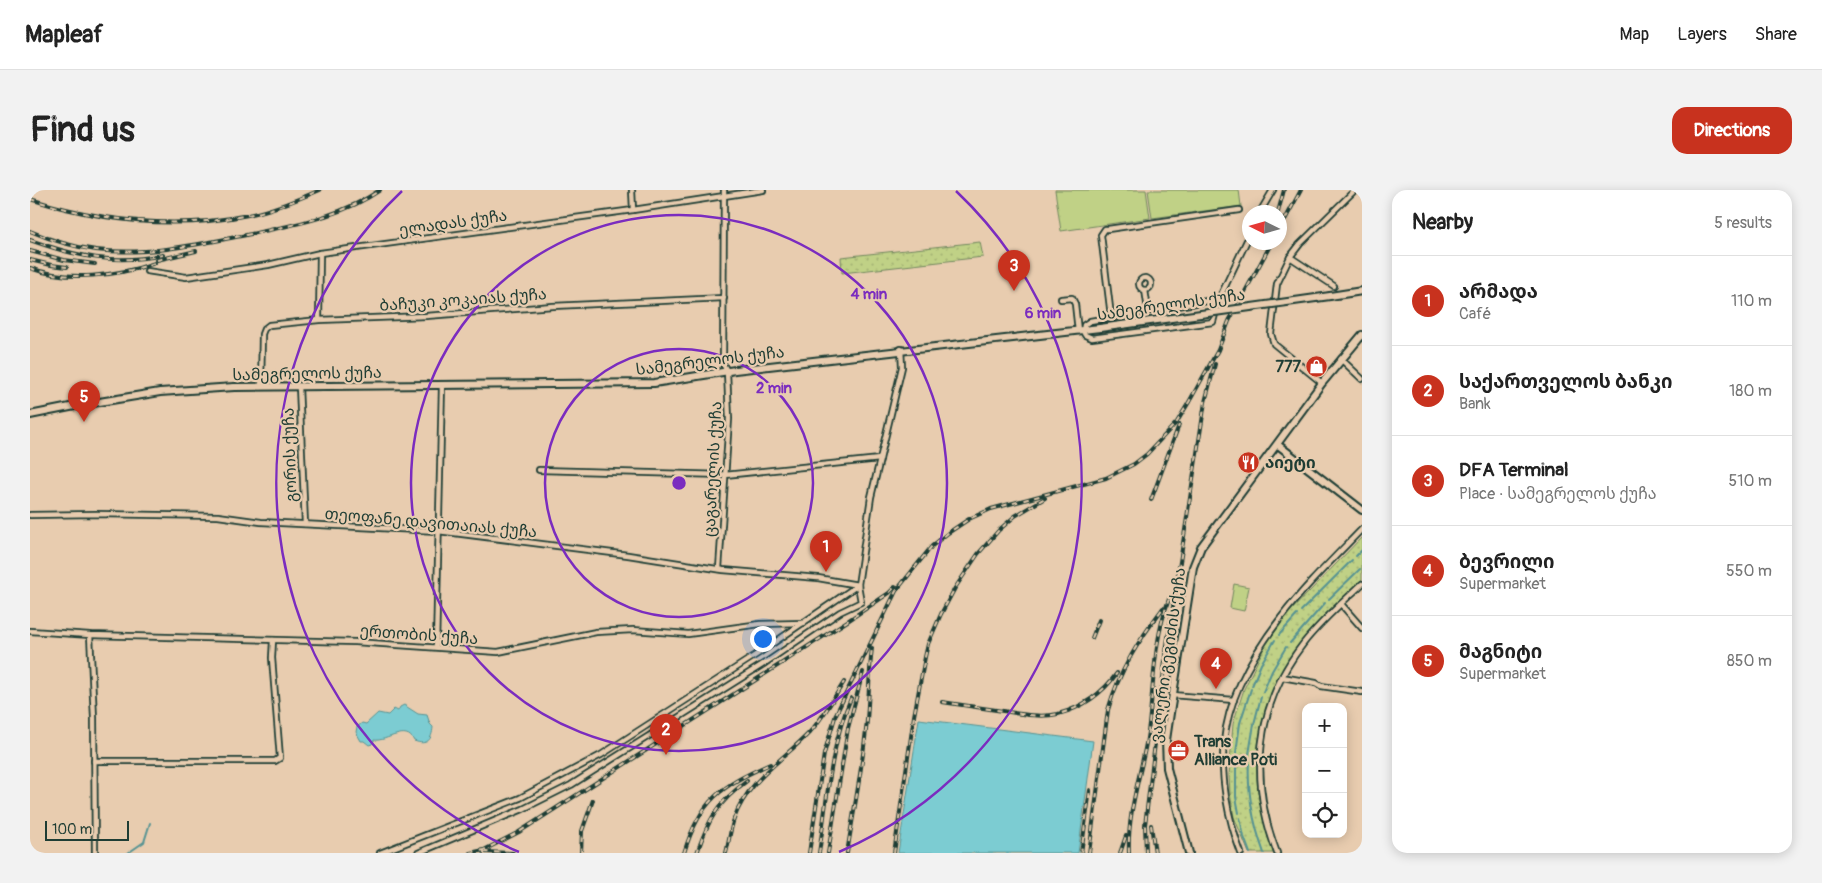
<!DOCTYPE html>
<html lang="en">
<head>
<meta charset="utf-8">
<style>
	:root { --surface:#fff; --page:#f2f2f2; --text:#222; --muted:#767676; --line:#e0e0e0; --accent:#c8321e }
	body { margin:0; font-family:Pangolin,"Noto Sans Georgian",sans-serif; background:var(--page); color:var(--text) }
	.controls { position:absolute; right:15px; bottom:15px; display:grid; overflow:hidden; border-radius:10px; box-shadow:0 2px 12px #0003 }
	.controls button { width:45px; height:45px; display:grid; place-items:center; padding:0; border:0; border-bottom:1px solid var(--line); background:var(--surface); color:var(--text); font:25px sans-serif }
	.compass { position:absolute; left:1212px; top:15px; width:45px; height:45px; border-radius:50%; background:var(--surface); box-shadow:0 2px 12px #0003; rotate:275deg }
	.scale { position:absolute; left:15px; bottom:12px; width:84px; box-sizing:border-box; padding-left:5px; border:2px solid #1f3d34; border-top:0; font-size:14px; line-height:18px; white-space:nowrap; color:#1f3d34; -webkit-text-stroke:4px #e8ccaf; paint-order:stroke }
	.you { position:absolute; left:732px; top:448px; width:18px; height:18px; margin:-12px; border:4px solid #fff; border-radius:50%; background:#1a73e8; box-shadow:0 0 0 8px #1a73e833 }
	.badge { display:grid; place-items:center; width:32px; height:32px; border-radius:50%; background:var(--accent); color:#fff; font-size:16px; font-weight:700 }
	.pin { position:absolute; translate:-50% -41px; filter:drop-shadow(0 1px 2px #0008) }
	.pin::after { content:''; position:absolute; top:26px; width:18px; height:15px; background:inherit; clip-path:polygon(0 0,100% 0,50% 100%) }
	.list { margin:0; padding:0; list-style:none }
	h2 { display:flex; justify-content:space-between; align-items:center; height:65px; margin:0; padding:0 20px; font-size:21px }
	h2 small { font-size:16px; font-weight:400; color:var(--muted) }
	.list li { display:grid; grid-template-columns:32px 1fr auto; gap:15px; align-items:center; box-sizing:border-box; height:90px; padding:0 20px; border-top:1px solid var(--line) }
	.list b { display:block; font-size:19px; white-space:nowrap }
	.list p { margin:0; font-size:16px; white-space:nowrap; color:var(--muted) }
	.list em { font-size:16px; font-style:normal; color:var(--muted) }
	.icon { flex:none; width:28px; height:28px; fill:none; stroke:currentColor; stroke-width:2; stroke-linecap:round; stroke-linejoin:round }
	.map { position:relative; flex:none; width:1332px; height:663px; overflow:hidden; border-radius:15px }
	header { display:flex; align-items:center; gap:30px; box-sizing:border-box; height:70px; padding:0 25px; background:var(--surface); border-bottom:1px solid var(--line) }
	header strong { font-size:24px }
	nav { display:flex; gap:28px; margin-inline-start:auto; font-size:18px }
	.intro { display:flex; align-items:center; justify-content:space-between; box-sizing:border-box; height:120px; padding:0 30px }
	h1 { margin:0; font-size:35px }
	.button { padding:12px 22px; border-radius:15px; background:var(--accent); color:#fff; font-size:18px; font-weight:700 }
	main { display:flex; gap:30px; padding:0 30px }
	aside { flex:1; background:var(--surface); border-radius:15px; box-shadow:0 2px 12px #0003 }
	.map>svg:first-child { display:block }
</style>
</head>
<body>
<header>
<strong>Mapleaf</strong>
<nav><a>Map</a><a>Layers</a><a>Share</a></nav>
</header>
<div class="intro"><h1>Find us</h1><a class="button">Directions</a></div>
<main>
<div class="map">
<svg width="1332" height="663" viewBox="0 0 1332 663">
	<defs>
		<pattern id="green-dots" width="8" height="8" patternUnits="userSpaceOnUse" patternTransform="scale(1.25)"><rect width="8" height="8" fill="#c0d186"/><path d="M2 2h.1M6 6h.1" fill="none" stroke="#a5b474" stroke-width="1.8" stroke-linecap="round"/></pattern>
	</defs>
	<rect width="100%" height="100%" fill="#e8ccaf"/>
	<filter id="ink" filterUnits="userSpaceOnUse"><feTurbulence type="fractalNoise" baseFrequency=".02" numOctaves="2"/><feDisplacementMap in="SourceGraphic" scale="10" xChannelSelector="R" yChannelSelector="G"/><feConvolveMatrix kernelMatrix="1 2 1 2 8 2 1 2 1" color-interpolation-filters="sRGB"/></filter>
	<g filter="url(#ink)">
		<g fill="url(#green-dots)" stroke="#70875d">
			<polygon points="950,52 953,67 812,83 811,67"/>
			<path d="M1332,347V389C1313,409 1292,427 1274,449C1242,487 1224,540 1227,590C1228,615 1237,640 1245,663H1219L1204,627L1200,603L1199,585L1203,534L1214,499L1233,460L1253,429Z"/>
		</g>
		<g fill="#c0d186" stroke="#70875d">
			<polygon points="1025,0 1116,0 1120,28 1031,41"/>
			<polygon points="1118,0 1209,0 1211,16 1122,28"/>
			<polygon points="1204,394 1219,397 1214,421 1200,418"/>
		</g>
		<g fill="#7bccd2" stroke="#569393">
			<path d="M374,515L388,524L397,525L400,534L403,537C402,550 397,556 384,551C376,534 357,552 344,550L342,554L339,555L334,551H331L326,542L327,537L332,533L336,534L348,523L358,525L364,519L368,521L370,517Z"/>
			<polygon points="889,529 1063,551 1048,663 868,663"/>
		</g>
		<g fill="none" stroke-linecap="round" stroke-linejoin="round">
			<g stroke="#569393" stroke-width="2">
				<polyline points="1326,366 1332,360"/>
				<polyline points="1299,409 1330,379"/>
				<polyline points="1271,421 1322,370"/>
				<polyline points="1249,445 1267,425"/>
				<polyline points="1260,453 1295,413"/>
				<polyline points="1222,496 1231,474 1245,450"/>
				<polyline points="1233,502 1242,481 1256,457"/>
				<polyline points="1206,563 1210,533 1221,499"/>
				<polyline points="1219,564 1224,534 1231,507"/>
				<polyline points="1206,569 1206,607 1209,623"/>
				<path d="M1219,570C1217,602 1223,633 1234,663"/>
				<polyline points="1210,628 1214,647 1220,663"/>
				<polyline points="98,663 114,652 120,633"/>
			</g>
			<defs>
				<g id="street">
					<polyline points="602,0 603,20"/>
					<polyline points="1230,22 1243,0"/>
					<polyline points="1260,67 1304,96"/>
					<polyline points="117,81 156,87 238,75 290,63 603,20 733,0"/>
					<circle cx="1115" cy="94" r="6"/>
					<polyline points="1115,100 1118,120"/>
					<polyline points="1031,109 1042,108 1045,114 1048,141"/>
					<polyline points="1189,109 1060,131 1054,135 1053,141 1055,145 1062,148 1183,132 1189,109 1220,44"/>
					<polyline points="1081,126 1071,45 1075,39 1078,39 1209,20"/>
					<polyline points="289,130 290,63"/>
					<polyline points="1311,169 1332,189"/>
					<polyline points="1292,193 1244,154 1241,144 1247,94 1260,67 1270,54 1325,0"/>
					<polyline points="269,196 275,334"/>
					<polyline points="231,197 232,144 234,139 239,135 289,130 396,126 523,116 694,108"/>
					<polyline points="509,280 695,285 850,269"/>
					<polyline points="0,325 66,324 188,326 231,332 408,341 598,365 693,380 788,388 828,395"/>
					<polyline points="689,379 699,229 697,181 693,174 694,0"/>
					<polyline points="1311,414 1332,438"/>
					<polyline points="0,441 60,445 325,452 468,462 566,442 603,440 658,444 730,434 774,433"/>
					<polyline points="60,445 64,528 65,663"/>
					<polyline points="406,457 412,195"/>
					<polyline points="1252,487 1286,493 1291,496 1332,502"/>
					<polyline points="1142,505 1204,510"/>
					<polyline points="64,571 245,571 250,568 242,468 243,450"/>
					<polyline points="350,663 490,608 571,565 729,463 828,395"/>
					<polyline points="388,663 493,619 541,595 735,473 810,422 831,412 828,395 841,307 872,177 871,159"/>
					<path d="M1211,663C1198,629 1190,588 1194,552C1198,508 1224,463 1250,429C1274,397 1304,368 1332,339"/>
					<path d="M1247,663C1219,591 1225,516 1273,454C1290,432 1312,413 1332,394"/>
				</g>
				<g id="secondary">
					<polyline points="1300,106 1332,101"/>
					<polyline points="0,225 45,216 130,202 204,197 624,193 705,180 1070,138"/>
					<polyline points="1248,255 1332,320"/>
					<polyline points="1159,663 1137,578 1136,550 1140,523 1163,377 1171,357 1292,193 1332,145"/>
				</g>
			</defs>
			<use href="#street" stroke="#1f3d34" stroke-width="8"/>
			<use href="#secondary" stroke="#1f3d34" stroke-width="10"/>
			<use href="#street" stroke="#e8ccaf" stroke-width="4.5"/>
			<use href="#secondary" stroke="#e8ccaf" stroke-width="6"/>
			<defs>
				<g id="rail">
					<path d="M0,9C70,31 146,40 218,25C243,20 267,10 290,0"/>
					<polyline points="1248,22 1254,0"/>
					<polyline points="1250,39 1271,0"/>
					<path d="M0,41C21,50 43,57 66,60C118,66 170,54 221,44C266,34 311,27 350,0"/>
					<path d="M0,50C48,67 83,75 133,65"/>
					<polyline points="0,61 34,70 65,74"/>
					<polyline points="0,70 21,75 37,77"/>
					<polyline points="127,70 166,61"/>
					<path d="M0,78C38,92 87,86 125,73"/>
					<polyline points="1121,310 1149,235"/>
					<polyline points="1062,448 1069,430"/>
					<path d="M912,512C932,515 953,518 973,521C991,524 1010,528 1028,524C1052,518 1073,503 1087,483"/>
					<polyline points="1121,635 1125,663"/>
					<polyline points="453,662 483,663"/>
					<polyline points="440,663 454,660 489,642 819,430 859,403 865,397"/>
					<polyline points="551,663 552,641 563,610"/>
					<path d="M654,663C670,610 691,596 740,574"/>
					<path d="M667,663C678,630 688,612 717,591"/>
					<path d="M696,663C699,652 700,640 704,629C717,591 753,570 779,543C793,528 803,509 814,492"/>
					<polyline points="779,663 794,564 806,524 866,401 902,356 918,343 939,329 961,319 1076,288 1104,274 1117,264 1147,232 1159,212 1188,160 1199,131 1242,52"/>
					<path d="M789,663C797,612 800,556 821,508"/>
					<polyline points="798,663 818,538 833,482"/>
					<path d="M817,663C824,619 833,575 837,530C839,506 839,482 842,458"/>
					<polyline points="864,663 884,526 895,467 898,454 911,424 925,398 948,364 969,340 985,326 1015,308"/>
					<polyline points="1051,663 1060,600"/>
					<path d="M1059,663L1078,520C1089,481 1109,450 1133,418"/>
					<polyline points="1090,663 1096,646"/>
					<path d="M1099,663C1097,621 1112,582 1118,542C1124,497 1123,451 1139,409"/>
					<polyline points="1116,663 1115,635 1137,455 1175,212 1185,174"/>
				</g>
			</defs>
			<use href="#rail" stroke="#1f3d34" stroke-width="4"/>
			<use href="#rail" stroke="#e8ccaf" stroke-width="2" stroke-dasharray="5.5" stroke-linecap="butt"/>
			<defs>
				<polyline id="secondary-bridge" points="1070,138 1300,106"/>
			</defs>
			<use href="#secondary-bridge" stroke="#1f3d34" stroke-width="10" stroke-linecap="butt"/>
			<use href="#secondary-bridge" stroke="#e8ccaf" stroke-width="6"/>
		</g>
	</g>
	<g fill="none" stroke="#7b2cbf" stroke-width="2.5">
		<circle cx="649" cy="293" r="134"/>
		<circle cx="649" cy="293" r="268"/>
		<path d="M489 662A402 402 0 0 1 372 1M926 1A402 402 0 0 1 809 662"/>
	</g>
	<defs>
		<symbol id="shop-disc" viewBox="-11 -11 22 22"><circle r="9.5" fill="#c8321e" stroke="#e8ccaf"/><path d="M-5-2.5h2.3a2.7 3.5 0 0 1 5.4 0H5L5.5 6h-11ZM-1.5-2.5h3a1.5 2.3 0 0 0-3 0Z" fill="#fff"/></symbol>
		<symbol id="restaurant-disc" viewBox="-11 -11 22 22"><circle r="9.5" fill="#c8321e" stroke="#e8ccaf"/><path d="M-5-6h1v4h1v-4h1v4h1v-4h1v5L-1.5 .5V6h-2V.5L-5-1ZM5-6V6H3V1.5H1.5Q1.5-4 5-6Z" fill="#fff"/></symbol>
		<symbol id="office-disc" viewBox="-11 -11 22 22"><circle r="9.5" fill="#c8321e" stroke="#e8ccaf"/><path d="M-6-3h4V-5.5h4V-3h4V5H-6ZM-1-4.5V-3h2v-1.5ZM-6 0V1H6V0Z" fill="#fff"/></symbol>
	</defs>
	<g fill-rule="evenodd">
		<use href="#shop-disc" x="1274" y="164" width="25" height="25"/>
		<use href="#restaurant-disc" x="1206" y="260" width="25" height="25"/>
		<use href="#office-disc" x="1136" y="548" width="25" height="25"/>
	</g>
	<g text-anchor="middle" stroke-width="4.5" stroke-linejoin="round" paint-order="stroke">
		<g font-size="16" fill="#1f3d34" stroke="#e8ccaf">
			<text transform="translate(423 32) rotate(-8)" y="6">ელადას ქუჩა</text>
			<text transform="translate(433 109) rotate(-4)" y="6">ბაჩუკი კოკაიას ქუჩა</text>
			<text transform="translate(1141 114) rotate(-8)" y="6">სამეგრელოს ქუჩა</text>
			<text transform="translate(680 170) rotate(-7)" y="6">სამეგრელოს ქუჩა</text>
			<text transform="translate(277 183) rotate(-1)" y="6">სამეგრელოს ქუჩა</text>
			<text transform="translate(259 265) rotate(-92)" y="6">გორის ქუჩა</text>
			<text transform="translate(682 279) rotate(-87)" y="6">ცაგარელის ქუჩა</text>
			<text transform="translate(401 332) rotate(5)" y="6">თეოფანე დავითაიას ქუჩა</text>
			<text transform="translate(389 444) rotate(4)" y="6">ერთობის ქუჩა</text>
			<text transform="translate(1137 465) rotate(-82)" y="6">ვალერი გეგიძის ქუჩა</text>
		</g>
		<g font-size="16" font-weight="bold" fill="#1f3d34" stroke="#e8ccaf" text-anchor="start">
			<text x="1271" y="182" text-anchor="end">777</text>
			<text x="1235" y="278">აიეტი</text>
			<text x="1164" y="557">Trans<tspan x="1164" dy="18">Alliance Poti</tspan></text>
		</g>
	</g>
	<circle cx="649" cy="293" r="8" fill="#7b2cbf" stroke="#e8ccaf" stroke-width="2.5"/>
	<g font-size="15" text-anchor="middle" font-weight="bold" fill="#7b2cbf" stroke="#e8ccaf" stroke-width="4.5" stroke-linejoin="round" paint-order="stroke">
		<text x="839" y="109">4 min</text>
		<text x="1013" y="128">6 min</text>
		<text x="744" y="203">2 min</text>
	</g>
</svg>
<div class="controls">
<button>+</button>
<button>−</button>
<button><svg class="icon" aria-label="locate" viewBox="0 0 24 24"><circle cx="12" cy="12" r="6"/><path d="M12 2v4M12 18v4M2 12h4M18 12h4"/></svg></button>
</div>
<svg class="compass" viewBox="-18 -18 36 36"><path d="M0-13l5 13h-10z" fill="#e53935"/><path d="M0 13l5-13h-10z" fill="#767676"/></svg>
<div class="scale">100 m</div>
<div class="you"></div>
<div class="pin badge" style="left:796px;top:382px">1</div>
<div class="pin badge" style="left:636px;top:565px">2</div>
<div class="pin badge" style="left:984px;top:101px">3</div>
<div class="pin badge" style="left:1186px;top:499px">4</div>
<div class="pin badge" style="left:54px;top:232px">5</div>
</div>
<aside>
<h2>Nearby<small>5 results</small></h2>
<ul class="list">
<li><span class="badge">1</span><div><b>არმადა</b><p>Café</p></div><em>110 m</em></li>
<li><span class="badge">2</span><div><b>საქართველოს ბანკი</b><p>Bank</p></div><em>180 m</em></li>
<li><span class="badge">3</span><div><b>DFA Terminal</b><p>Place · სამეგრელოს ქუჩა</p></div><em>510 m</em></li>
<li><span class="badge">4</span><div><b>ბევრილი</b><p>Supermarket</p></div><em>550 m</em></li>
<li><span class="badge">5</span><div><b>მაგნიტი</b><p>Supermarket</p></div><em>850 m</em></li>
</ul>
</aside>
</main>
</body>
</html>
